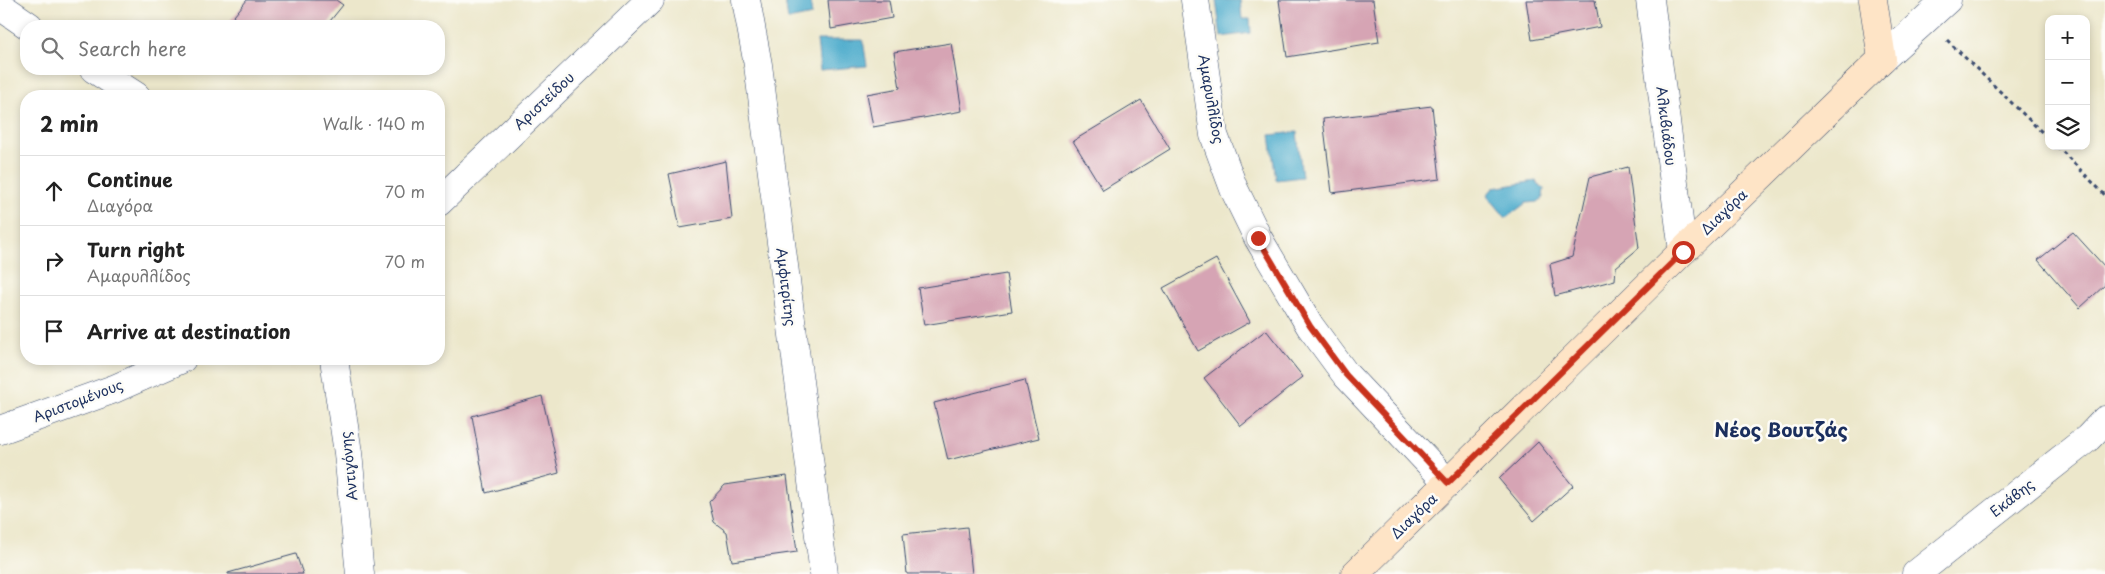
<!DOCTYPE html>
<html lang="en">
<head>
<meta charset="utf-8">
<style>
	:root { --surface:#fff; --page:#f6f6f6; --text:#222; --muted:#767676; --line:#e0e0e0 }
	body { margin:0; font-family:"Playpen Sans",sans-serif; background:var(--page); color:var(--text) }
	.controls { position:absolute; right:15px; top:15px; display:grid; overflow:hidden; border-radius:10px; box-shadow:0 2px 8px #0003 }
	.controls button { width:45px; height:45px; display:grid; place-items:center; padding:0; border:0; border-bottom:1px solid var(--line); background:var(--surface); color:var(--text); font:25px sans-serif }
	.stop { position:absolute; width:15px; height:15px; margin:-11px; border:4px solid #c8321e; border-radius:50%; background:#fff }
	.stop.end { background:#c8321e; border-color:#fff; box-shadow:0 1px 5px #0008 }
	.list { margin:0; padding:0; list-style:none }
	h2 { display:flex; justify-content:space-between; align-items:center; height:65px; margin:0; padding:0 20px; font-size:21px }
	h2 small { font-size:16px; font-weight:400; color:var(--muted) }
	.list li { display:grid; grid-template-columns:32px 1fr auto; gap:15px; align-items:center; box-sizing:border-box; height:70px; padding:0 20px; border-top:1px solid var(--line) }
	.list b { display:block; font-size:19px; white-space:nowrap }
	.list p { margin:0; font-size:16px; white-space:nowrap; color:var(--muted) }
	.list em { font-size:16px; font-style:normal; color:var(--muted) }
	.icon { flex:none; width:28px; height:28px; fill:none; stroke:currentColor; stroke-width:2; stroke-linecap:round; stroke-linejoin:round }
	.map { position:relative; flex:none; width:2105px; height:574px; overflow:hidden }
	.search { position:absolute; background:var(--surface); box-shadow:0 2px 8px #0003; left:20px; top:20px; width:425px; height:55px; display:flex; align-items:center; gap:12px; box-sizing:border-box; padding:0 18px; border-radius:20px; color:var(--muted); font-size:19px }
	.panel { position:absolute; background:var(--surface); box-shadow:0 2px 8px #0003; left:20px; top:90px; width:425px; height:275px; border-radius:20px }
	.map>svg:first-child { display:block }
</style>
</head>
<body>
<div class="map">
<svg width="2105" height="574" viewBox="0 0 2105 574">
	<rect width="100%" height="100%" fill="#fdfcf7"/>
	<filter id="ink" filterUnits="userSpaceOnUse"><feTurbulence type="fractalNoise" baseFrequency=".02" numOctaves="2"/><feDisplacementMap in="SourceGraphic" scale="10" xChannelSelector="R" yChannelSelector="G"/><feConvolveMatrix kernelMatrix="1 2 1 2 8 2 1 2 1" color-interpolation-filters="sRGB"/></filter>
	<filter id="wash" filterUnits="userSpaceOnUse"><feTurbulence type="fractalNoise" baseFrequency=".0096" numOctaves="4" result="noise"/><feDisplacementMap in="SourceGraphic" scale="20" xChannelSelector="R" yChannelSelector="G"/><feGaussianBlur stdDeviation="1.12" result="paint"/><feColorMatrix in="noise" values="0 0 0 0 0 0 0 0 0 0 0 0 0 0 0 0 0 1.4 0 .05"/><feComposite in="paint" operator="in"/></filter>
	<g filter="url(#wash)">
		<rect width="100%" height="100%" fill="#ece7cb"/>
		<g fill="#4eaccc" stroke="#346e95">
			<polygon points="785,0 810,0 812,15 788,20"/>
			<polygon points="1216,0 1240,0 1242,19 1250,19 1251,33 1221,37"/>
			<polygon points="817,40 863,40 867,66 820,70"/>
			<polygon points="1297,132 1302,177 1276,180 1270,135"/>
			<polygon points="1536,181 1544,189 1543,198 1538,202 1526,203 1506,218 1487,195 1493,188"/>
		</g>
		<g id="blocks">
			<g fill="#d6a4b4">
				<polygon points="247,0 336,0 343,5 326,26 237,26 230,21"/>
				<polygon points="828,0 889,0 892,18 831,29"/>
				<polygon points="1279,0 1373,0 1379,42 1287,57"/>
				<polygon points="1526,0 1595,0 1600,27 1532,40"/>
				<polygon points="951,43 962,111 873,127 867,94 900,88 894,52"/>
				<polygon points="1141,100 1170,149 1103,190 1073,141"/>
				<polygon points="1432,106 1440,179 1332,193 1323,119"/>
				<polygon points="726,161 732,219 680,228 669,174"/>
				<polygon points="1628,167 1639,248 1616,267 1615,280 1555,296 1550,264 1572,257 1590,177"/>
				<polygon points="2073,232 2105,267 2105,285 2080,308 2038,260"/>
				<polygon points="1216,259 1250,322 1198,351 1163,288"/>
				<polygon points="1006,274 1012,311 924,325 918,288"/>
				<polygon points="1266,330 1303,377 1241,426 1204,378"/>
				<polygon points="1025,380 1039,438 948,460 934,403"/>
				<polygon points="542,396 559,473 486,493 472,416"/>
				<polygon points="1538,442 1573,486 1534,521 1499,479"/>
				<polygon points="787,476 797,552 732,561 727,532 714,522 709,502 725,485"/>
				<polygon points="967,527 972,574 907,574 903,534"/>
				<polygon points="296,554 303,574 228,574 228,573"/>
			</g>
		</g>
	</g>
	<g filter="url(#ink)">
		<use href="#blocks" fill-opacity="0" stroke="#3a4b6e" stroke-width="1"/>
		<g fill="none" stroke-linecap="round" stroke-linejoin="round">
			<defs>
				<g id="street">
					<polyline points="746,0 758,65 824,574"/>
					<polyline points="1195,0 1214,135 1234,189 1258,238 1310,326 1346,375 1448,483"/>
					<polyline points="1650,0 1683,251"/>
					<polyline points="0,6 29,26"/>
					<polyline points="1882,59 1947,0"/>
					<polyline points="94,69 136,96"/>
					<polyline points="439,202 650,0"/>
					<polyline points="334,359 348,453 360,574"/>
					<polyline points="0,430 114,389 182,359"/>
					<polyline points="1916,574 2088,438 2105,420"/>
				</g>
				<polyline id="secondary" points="1355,574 1683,251 1882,59 1873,0"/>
			</defs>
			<use href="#street" stroke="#3a4b6e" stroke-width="29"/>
			<use href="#secondary" stroke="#3a4b6e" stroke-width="29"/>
			<g stroke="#3a4b6e" stroke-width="3" stroke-dasharray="4 4" stroke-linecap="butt">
				<polyline points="1947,40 2049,139"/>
				<polyline points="2057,146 2105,195"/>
			</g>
			<use href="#street" stroke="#fff" stroke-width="28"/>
			<use href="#secondary" stroke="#fee4c6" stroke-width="28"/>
		</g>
	</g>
	<g fill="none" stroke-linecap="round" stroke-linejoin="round" filter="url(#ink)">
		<polyline stroke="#c8321e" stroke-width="6" points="1258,238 1310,326 1346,375 1448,483 1683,252"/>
	</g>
	<g text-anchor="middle" stroke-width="5" stroke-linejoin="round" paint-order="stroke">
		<g font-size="14" fill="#1b2f5e" stroke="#fdfcf7">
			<text transform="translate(1211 99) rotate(80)" y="5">Αμαρυλλίδος</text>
			<text transform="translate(544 101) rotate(-43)" y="5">Αριστείδου</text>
			<text transform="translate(1666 126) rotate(83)" y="5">Αλκιβιάδου</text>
			<text transform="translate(1724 212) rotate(-44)" y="5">Διαγόρα</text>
			<text transform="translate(786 287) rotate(83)" y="5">Αμφιτρίτης</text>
			<text transform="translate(78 401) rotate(-21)" y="5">Αριστομένους</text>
			<text transform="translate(349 466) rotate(-96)" y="5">Αντιγόνης</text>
			<text transform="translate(2012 498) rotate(-38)" y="5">Εκάβης</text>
			<text transform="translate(1414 516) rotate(-44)" y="5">Διαγόρα</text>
		</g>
		<g font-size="19" font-weight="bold" fill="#1b2f5e" stroke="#fdfcf7">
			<text x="1781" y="437">Νέος Βουτζάς</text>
		</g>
	</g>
</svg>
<div class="controls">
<button>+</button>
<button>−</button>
<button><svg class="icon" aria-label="layers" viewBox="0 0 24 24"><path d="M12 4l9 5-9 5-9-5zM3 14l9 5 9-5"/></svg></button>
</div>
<div class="stop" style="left:1683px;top:252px"></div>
<div class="stop end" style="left:1258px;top:238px"></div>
<div class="search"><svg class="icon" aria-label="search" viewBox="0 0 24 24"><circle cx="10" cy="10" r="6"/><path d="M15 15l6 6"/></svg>Search here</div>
<section class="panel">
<h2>2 min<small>Walk · 140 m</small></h2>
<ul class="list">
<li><svg class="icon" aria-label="ahead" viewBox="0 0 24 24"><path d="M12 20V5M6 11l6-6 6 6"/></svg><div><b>Continue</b><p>Διαγόρα</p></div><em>70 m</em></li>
<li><svg class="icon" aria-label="right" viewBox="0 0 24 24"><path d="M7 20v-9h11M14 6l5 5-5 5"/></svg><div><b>Turn right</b><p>Αμαρυλλίδος</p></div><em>70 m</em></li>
<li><svg class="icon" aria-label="arrive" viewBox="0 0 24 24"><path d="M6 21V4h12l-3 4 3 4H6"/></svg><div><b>Arrive at destination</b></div></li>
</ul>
</section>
</div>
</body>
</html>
